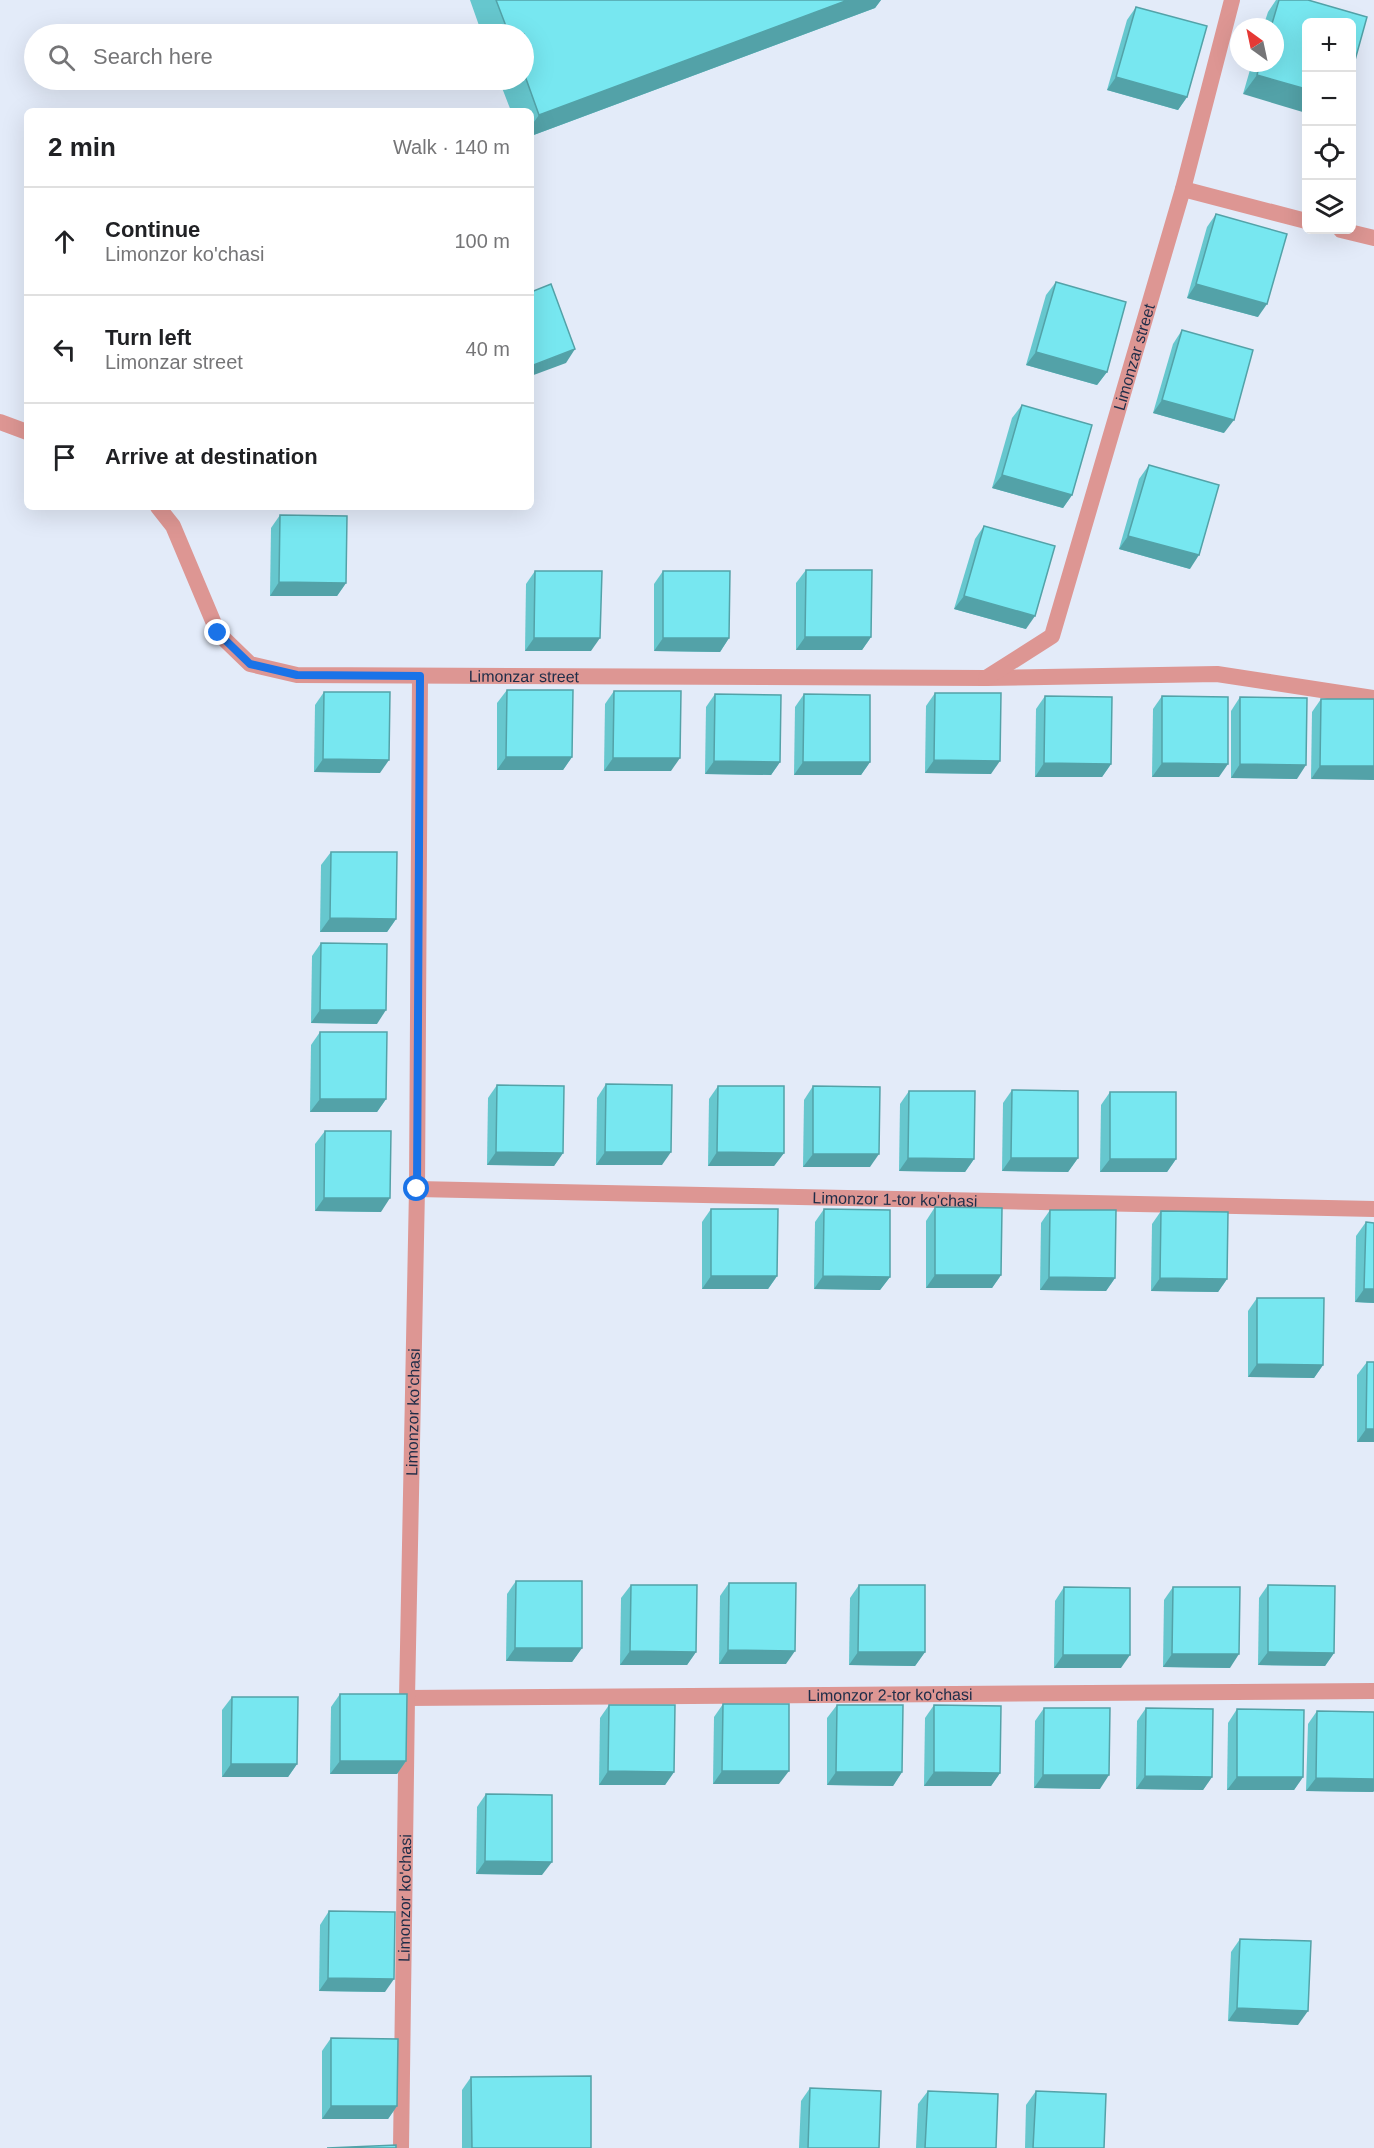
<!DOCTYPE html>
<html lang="en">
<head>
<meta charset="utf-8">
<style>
	:root { --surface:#fff; --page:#f6f6f6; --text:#202124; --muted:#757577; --line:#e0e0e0 }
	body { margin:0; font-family:Helvetica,sans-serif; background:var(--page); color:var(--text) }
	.controls { position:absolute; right:18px; top:18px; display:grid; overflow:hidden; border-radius:9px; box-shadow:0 6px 24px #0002 }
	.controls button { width:54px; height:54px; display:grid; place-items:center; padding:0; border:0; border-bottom:2px solid var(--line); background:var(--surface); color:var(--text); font:30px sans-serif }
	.compass { position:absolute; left:1230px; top:18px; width:54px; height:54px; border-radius:50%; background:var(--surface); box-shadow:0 6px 24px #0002; rotate:327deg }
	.stop { position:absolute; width:18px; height:18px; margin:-14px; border:4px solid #1a73e8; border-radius:50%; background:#fff }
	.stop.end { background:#1a73e8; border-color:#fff; box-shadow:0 2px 6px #0008 }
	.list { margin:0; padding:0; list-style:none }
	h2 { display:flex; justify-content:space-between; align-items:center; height:78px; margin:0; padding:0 24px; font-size:26px }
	h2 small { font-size:20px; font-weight:400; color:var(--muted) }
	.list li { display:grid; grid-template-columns:39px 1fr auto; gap:18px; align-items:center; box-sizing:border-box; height:108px; padding:0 24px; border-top:2px solid var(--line) }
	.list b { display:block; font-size:22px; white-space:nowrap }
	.list p { margin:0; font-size:20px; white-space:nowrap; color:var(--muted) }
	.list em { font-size:20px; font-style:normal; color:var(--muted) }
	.icon { flex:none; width:33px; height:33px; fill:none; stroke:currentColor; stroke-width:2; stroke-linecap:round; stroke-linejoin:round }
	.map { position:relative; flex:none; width:1374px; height:2148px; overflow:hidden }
	.search { position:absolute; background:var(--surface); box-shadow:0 6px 24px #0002; left:24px; top:24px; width:510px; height:66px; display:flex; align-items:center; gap:15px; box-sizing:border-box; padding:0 21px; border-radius:33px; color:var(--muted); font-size:22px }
	.panel { position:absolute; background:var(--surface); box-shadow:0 6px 24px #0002; left:24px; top:108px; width:510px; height:402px; border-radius:9px }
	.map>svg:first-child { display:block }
</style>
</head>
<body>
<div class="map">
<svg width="1374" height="2148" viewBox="0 0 1374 2148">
	<rect width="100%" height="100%" fill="#e3ebf9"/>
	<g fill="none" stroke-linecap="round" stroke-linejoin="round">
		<g stroke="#dd9693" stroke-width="16">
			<polyline points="1183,189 1306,221"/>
			<polyline points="1341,230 1374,238"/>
			<polyline points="0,422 27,432"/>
			<path id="s1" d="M158,507L173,526L218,633L250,664L297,675L986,678L1217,674L1374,698"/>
			<path id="s2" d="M986,678L1052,636L1183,189L1232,0"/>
			<path id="s3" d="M417,1189L1374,1209"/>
			<path id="s4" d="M407,1698L1374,1691"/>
			<path id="s5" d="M401,2148L407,1698L417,1189L420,676"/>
		</g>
	</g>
	<g fill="#66c7ce">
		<polygon points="470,0 881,0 875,8 531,136 531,111 511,111 499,80 524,80 524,34 482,34"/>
		<polygon points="1276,0 1308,0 1367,17 1243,94 1252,63 1275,63 1275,27 1263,27 1268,12"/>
		<polygon points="1136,7 1187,97 1178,110 1107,90 1127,20"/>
		<polygon points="1216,214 1258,317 1187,298 1207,227"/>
		<polygon points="1056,282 1107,372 1097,385 1026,365 1046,295"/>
		<polygon points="1182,330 1224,433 1153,413 1173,344"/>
		<polygon points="1022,405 1072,495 1063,508 992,488 1012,418"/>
		<polygon points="1149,465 1190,569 1119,549 1139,479"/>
		<polygon points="280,515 346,583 337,596 270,596 271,528"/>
		<polygon points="984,526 1026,629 954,609 975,539"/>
		<polygon points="806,570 871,637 862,650 796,650 796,583"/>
		<polygon points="535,571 591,651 525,651 526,584"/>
		<polygon points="663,571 729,638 720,652 654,651 654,584"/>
		<polygon points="507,690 572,757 563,770 497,770 497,703"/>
		<polygon points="614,691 671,771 604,771 605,704"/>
		<polygon points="324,692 380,773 314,772 315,705"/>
		<polygon points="935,693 991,774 925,773 926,706"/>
		<polygon points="715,694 780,762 771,775 705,774 706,707"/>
		<polygon points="804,694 870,762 861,775 794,775 795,707"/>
		<polygon points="1045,696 1111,764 1102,777 1035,777 1036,709"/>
		<polygon points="1162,696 1219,777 1152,777 1153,709"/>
		<polygon points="1240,697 1297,779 1231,778 1231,711"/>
		<polygon points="1321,699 1374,699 1311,779 1312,712"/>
		<polygon points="331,852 396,919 387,932 320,932 321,865"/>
		<polygon points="321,943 377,1024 311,1023 312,956"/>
		<polygon points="320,1032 386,1099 377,1112 310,1112 311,1045"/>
		<polygon points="606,1084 662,1165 596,1165 597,1098"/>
		<polygon points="497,1085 563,1153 554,1166 487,1165 488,1098"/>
		<polygon points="718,1086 784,1153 774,1166 708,1166 709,1099"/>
		<polygon points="813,1086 870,1167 803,1167 804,1100"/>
		<polygon points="1012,1090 1078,1158 1068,1172 1002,1171 1003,1103"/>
		<polygon points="909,1091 974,1159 965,1172 899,1171 900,1104"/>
		<polygon points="1110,1092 1176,1159 1167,1172 1100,1172 1101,1105"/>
		<polygon points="325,1131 381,1212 315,1211 315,1144"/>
		<polygon points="935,1207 1001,1275 992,1288 926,1288 926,1221"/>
		<polygon points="711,1209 777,1276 768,1289 702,1289 702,1222"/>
		<polygon points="824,1209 890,1277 880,1290 814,1289 815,1222"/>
		<polygon points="1050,1210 1115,1278 1106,1291 1040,1290 1041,1223"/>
		<polygon points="1161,1211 1227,1279 1218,1292 1151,1291 1152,1224"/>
		<polygon points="1366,1222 1374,1223 1374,1303 1355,1302 1356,1236"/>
		<polygon points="1257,1298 1323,1365 1314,1378 1248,1377 1248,1311"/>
		<polygon points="1367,1362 1374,1442 1357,1442 1357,1375"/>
		<polygon points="516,1581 582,1648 572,1662 506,1661 507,1594"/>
		<polygon points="729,1583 786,1664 719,1664 720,1596"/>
		<polygon points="631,1585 696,1652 687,1665 620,1665 621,1598"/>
		<polygon points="859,1585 925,1652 915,1666 849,1665 850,1598"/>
		<polygon points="1268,1585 1334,1653 1325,1666 1258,1665 1259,1598"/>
		<polygon points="1064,1587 1121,1668 1054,1668 1055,1601"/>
		<polygon points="1173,1587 1230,1668 1163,1667 1164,1600"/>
		<polygon points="340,1694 406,1761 397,1774 330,1774 331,1707"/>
		<polygon points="232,1697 297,1764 288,1777 222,1777 222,1710"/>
		<polygon points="723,1704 779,1784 713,1784 714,1717"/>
		<polygon points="609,1705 674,1772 665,1785 599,1785 600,1718"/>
		<polygon points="837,1705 902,1772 893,1786 827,1785 827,1718"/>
		<polygon points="934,1705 1000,1773 991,1786 924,1786 925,1718"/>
		<polygon points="1044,1708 1100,1789 1034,1788 1035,1721"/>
		<polygon points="1146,1708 1212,1777 1203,1790 1136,1789 1137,1721"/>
		<polygon points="1237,1709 1303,1777 1294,1790 1227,1790 1228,1723"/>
		<polygon points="1317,1711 1374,1712 1374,1791 1373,1792 1306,1791 1308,1724"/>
		<polygon points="486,1794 542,1875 476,1874 477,1807"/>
		<polygon points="329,1911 385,1992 319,1991 320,1925"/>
		<polygon points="1240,1939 1298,2025 1228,2021 1231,1952"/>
		<polygon points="331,2038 397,2106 388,2119 322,2119 322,2051"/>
		<polygon points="471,2077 591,2148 462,2148 462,2090"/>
		<polygon points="810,2088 879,2148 799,2148 801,2101"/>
		<polygon points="928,2091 996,2148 916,2148 918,2104"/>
		<polygon points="1036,2091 1104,2148 1025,2148 1026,2105"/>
	</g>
	<g fill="#53a2a8">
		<polygon points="848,0 881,0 875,8 531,136 531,126 539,115"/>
		<polygon points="1257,75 1306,89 1306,113 1243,94"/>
		<polygon points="1116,77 1187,97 1178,110 1107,90"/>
		<polygon points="1196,284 1267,304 1258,317 1187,298"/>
		<polygon points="575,349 566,363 531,376 531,366"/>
		<polygon points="1036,352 1107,372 1097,385 1026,365"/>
		<polygon points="1162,400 1234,420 1224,433 1153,413"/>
		<polygon points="1002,475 1072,495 1063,508 992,488"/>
		<polygon points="1128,536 1199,555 1190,569 1119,549"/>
		<polygon points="279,582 346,583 337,596 270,596"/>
		<polygon points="964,596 1035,616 1026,629 954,609"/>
		<polygon points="805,637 871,637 862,650 796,650"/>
		<polygon points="534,638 600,638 591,651 525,651"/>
		<polygon points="663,638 729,638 720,652 654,651"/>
		<polygon points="506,757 572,757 563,770 497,770"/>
		<polygon points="613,758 680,758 671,771 604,771"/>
		<polygon points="323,759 389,760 380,773 314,772"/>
		<polygon points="934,760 1000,761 991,774 925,773"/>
		<polygon points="714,761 780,762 771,775 705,774"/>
		<polygon points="803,762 870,762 861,775 794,775"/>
		<polygon points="1044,763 1111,764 1102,777 1035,777"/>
		<polygon points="1162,763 1228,764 1219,777 1152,777"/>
		<polygon points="1240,764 1306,765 1297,779 1231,778"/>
		<polygon points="1320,766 1374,766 1374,780 1311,779"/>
		<polygon points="330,918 396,919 387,932 320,932"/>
		<polygon points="320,1010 386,1010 377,1024 311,1023"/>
		<polygon points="320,1099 386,1099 377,1112 310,1112"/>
		<polygon points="496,1152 563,1153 554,1166 487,1165"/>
		<polygon points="605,1152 671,1152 662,1165 596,1165"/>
		<polygon points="717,1152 784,1153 774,1166 708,1166"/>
		<polygon points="813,1154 879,1154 870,1167 803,1167"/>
		<polygon points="908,1158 974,1159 965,1172 899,1171"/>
		<polygon points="1011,1158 1078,1158 1068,1172 1002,1171"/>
		<polygon points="1110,1159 1176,1159 1167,1172 1100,1172"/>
		<polygon points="324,1198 390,1198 381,1212 315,1211"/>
		<polygon points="935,1275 1001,1275 992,1288 926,1288"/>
		<polygon points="711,1276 777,1276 768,1289 702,1289"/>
		<polygon points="823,1276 890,1277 880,1290 814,1289"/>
		<polygon points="1049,1277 1115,1278 1106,1291 1040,1290"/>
		<polygon points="1160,1278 1227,1279 1218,1292 1151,1291"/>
		<polygon points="1364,1289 1374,1289 1374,1303 1355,1302"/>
		<polygon points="1257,1364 1323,1365 1314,1378 1248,1377"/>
		<polygon points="1366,1429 1374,1429 1374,1442 1357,1442"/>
		<polygon points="515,1648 582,1648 572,1662 506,1661"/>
		<polygon points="728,1650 795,1651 786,1664 719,1664"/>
		<polygon points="630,1651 696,1652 687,1665 620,1665"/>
		<polygon points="858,1652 925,1652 915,1666 849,1665"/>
		<polygon points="1268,1652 1334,1653 1325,1666 1258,1665"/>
		<polygon points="1172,1654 1239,1654 1230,1668 1163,1667"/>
		<polygon points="1063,1655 1130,1655 1121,1668 1054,1668"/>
		<polygon points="340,1761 406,1761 397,1774 330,1774"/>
		<polygon points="231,1764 297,1764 288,1777 222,1777"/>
		<polygon points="608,1771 674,1772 665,1785 599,1785"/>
		<polygon points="722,1771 789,1771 779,1784 713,1784"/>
		<polygon points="836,1772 902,1772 893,1786 827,1785"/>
		<polygon points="934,1772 1000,1773 991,1786 924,1786"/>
		<polygon points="1043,1775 1109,1775 1100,1789 1034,1788"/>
		<polygon points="1145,1776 1212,1777 1203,1790 1136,1789"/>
		<polygon points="1237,1777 1303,1777 1294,1790 1227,1790"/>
		<polygon points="1316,1778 1374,1779 1374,1791 1373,1792 1306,1791"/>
		<polygon points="485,1861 552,1862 542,1875 476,1874"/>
		<polygon points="328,1978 394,1979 385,1992 319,1991"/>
		<polygon points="1237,2008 1308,2011 1298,2025 1228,2021"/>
		<polygon points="331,2106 397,2106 388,2119 322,2119"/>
	</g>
	<g fill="#77e7f0" stroke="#53a2a8" stroke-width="1.5">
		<polygon points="496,0 848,0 539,115 524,73 524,34 509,34"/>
		<polygon points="1279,0 1308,0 1367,17 1352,71 1352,22 1306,22 1306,89 1257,75 1260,63 1275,63 1275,27 1271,27"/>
		<polygon points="1136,7 1207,26 1187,97 1116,77"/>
		<polygon points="1216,214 1287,234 1267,304 1196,284"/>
		<polygon points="1056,282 1126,302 1107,372 1036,352"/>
		<polygon points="551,284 575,349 531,366 531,292"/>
		<polygon points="1182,330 1253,350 1234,420 1162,400"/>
		<polygon points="1022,405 1092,425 1072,495 1002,475"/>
		<polygon points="1149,465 1219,485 1199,555 1128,536"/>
		<polygon points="280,515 347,516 346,583 279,582"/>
		<polygon points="984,526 1055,546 1035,616 964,596"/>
		<polygon points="806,570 872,570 871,637 805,637"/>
		<polygon points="535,571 602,571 600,638 534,638"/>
		<polygon points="663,571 730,571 729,638 663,638"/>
		<polygon points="507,690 573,690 572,757 506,757"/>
		<polygon points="614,691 681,691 680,758 613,758"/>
		<polygon points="324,692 390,692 389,760 323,759"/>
		<polygon points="935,693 1001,693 1000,761 934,760"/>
		<polygon points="715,694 781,695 780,762 714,761"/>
		<polygon points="804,694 870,695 870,762 803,762"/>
		<polygon points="1045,696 1112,697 1111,764 1044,763"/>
		<polygon points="1162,696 1228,697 1228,764 1162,763"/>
		<polygon points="1240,697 1307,698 1306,765 1240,764"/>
		<polygon points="1321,699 1374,699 1374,766 1320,766"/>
		<polygon points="331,852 397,852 396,919 330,918"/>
		<polygon points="321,943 387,944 386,1010 320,1010"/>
		<polygon points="320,1032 387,1032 386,1099 320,1099"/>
		<polygon points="606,1084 672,1085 671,1152 605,1152"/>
		<polygon points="497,1085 564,1086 563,1153 496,1152"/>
		<polygon points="718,1086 784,1086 784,1153 717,1152"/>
		<polygon points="813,1086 880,1087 879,1154 813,1154"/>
		<polygon points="1012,1090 1078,1091 1078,1158 1011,1158"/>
		<polygon points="909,1091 975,1091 974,1159 908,1158"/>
		<rect x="1110" y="1092" width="66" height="67"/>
		<polygon points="325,1131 391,1131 390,1198 324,1198"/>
		<polygon points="935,1207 1002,1208 1001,1275 935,1275"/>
		<polygon points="711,1209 778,1209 777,1276 711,1276"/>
		<polygon points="824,1209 890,1210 890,1277 823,1276"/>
		<polygon points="1050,1210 1116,1210 1115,1278 1049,1277"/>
		<polygon points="1161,1211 1228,1212 1227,1279 1160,1278"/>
		<polygon points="1366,1222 1374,1223 1374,1289 1364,1289"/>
		<polygon points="1257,1298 1324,1298 1323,1365 1257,1364"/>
		<polygon points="1367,1362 1374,1362 1374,1429 1366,1429"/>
		<polygon points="516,1581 582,1581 582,1648 515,1648"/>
		<polygon points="729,1583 796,1583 795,1651 728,1650"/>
		<polygon points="631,1585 697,1585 696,1652 630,1651"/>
		<polygon points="859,1585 925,1585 925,1652 858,1652"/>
		<polygon points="1268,1585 1335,1586 1334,1653 1268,1652"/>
		<polygon points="1064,1587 1130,1588 1130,1655 1063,1655"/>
		<polygon points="1173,1587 1240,1587 1239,1654 1172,1654"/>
		<polygon points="340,1694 407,1694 406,1761 340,1761"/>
		<polygon points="232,1697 298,1697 297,1764 231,1764"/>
		<polygon points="723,1704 789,1704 789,1771 722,1771"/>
		<polygon points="609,1705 675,1705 674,1772 608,1771"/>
		<polygon points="837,1705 903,1705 902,1772 836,1772"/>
		<polygon points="934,1705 1001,1706 1000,1773 934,1772"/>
		<polygon points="1044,1708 1110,1708 1109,1775 1043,1775"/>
		<polygon points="1146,1708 1213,1709 1212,1777 1145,1776"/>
		<polygon points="1237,1709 1304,1710 1303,1777 1237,1777"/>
		<polygon points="1317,1711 1374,1712 1374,1779 1316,1778"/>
		<polygon points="486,1794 552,1795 552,1862 485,1861"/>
		<polygon points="329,1911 395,1912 394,1979 328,1978"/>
		<polygon points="1240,1939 1311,1941 1308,2011 1237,2008"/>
		<polygon points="331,2038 398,2039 397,2106 331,2106"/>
		<polygon points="591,2076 591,2148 472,2148 471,2077"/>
		<polygon points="810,2088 881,2091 879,2148 808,2148"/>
		<polygon points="928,2091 998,2094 996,2148 925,2148"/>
		<polygon points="1036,2091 1106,2094 1104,2148 1033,2148"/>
		<polygon points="396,2145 396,2148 327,2148"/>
	</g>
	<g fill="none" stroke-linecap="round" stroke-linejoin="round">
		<polyline stroke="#1a73e8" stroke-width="8" points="218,633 250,664 297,675 420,676 417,1189"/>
	</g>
	<g text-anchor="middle" stroke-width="5" stroke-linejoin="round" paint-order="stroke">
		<g font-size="16" fill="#1f2d48" stroke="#fff">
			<text dy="6" stroke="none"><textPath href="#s2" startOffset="369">Limonzar street</textPath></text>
			<text dy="6" stroke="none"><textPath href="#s1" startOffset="460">Limonzar street</textPath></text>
			<text dy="6" stroke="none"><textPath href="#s3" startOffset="478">Limonzor 1-tor ko'chasi</textPath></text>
			<text dy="6" stroke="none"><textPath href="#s5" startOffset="736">Limonzor ko'chasi</textPath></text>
			<text dy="6" stroke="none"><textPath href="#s4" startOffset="483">Limonzor 2-tor ko'chasi</textPath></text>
			<text dy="6" stroke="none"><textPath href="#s5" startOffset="250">Limonzor ko'chasi</textPath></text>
		</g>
	</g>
</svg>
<div class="controls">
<button>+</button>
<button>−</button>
<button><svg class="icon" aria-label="locate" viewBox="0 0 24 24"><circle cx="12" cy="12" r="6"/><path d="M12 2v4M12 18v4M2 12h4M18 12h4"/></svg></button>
<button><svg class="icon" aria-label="layers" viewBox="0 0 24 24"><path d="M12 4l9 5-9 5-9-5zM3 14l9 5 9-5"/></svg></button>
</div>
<svg class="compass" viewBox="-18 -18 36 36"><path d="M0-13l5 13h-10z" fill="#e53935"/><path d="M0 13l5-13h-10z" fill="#757577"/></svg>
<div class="stop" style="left:417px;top:1189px"></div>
<div class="stop end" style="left:218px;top:633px"></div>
<div class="search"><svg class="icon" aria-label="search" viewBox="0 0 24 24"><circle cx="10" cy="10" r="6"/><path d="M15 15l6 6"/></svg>Search here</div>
<section class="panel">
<h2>2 min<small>Walk · 140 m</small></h2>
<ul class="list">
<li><svg class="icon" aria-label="ahead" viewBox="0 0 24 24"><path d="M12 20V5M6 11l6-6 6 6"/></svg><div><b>Continue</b><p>Limonzor ko'chasi</p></div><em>100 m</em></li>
<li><svg class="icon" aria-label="left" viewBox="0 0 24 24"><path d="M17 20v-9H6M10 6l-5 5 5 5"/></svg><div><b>Turn left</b><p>Limonzar street</p></div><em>40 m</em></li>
<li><svg class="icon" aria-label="arrive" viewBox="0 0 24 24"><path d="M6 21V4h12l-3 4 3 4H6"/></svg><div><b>Arrive at destination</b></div></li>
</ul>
</section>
</div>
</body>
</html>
